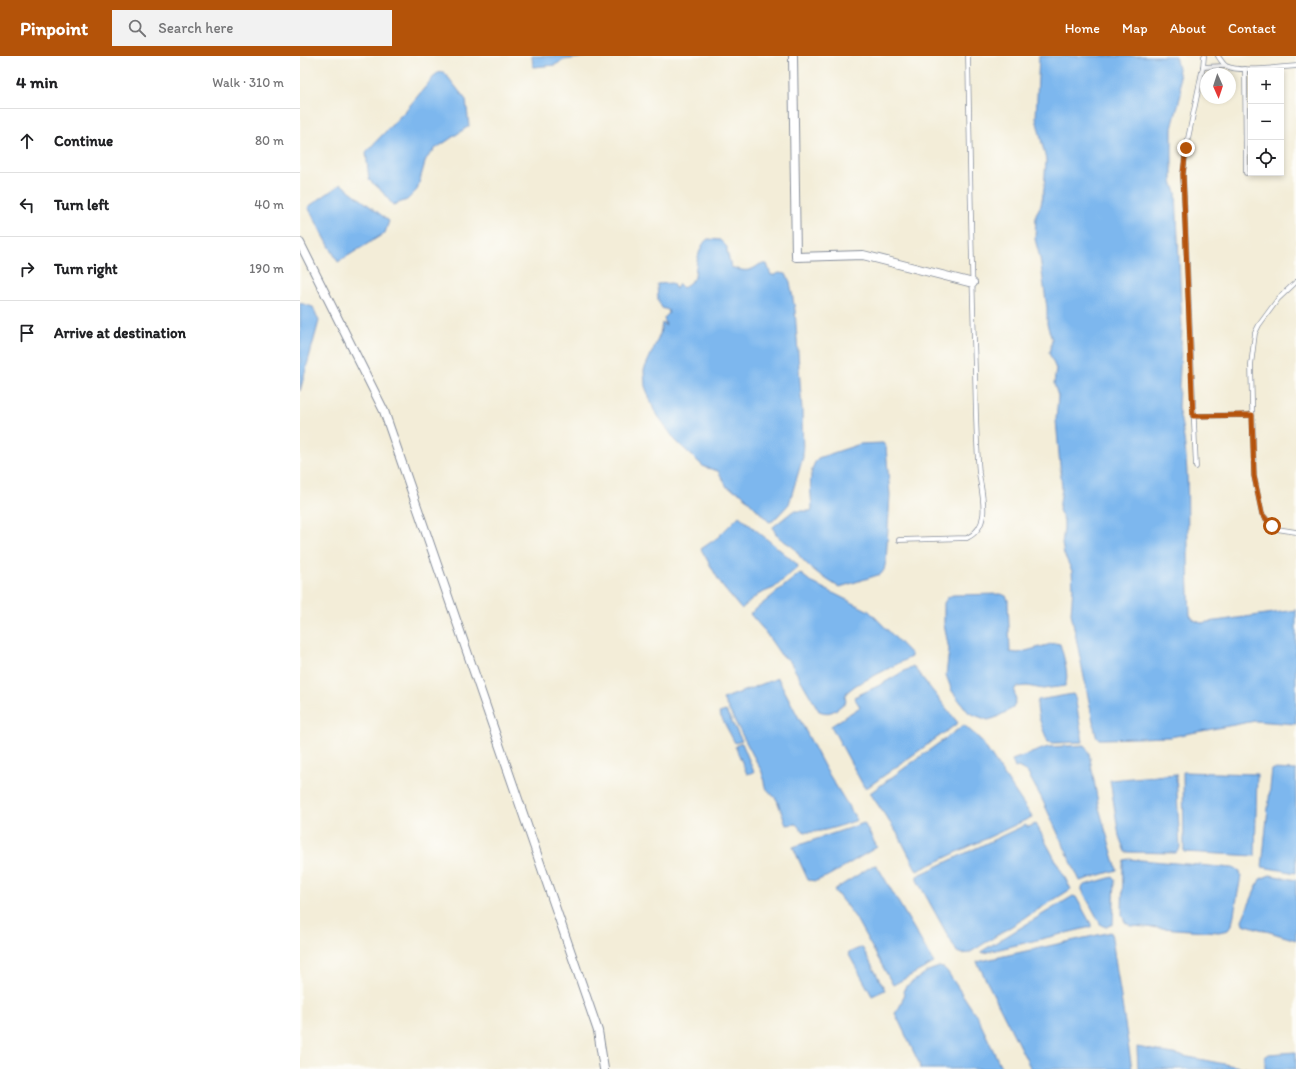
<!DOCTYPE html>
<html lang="en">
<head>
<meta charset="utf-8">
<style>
	:root { --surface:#fff; --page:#f2f2f2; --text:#202124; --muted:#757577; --line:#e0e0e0; --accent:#b45309 }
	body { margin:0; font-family:Itim,sans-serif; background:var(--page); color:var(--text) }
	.controls { position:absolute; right:12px; top:12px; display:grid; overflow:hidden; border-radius:0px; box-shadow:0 2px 6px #0003 }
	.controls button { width:36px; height:36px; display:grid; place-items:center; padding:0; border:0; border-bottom:1px solid var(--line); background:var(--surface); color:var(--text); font:20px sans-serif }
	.compass { position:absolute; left:900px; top:12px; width:36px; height:36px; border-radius:50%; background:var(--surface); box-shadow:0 2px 6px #0003; rotate:177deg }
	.stop { position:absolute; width:12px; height:12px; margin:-9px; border:3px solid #b45309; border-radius:50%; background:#fff }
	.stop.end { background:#b45309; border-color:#fff; box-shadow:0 1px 4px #0008 }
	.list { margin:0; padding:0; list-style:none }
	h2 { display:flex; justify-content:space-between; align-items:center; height:52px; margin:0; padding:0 16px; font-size:17px }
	h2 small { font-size:13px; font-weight:400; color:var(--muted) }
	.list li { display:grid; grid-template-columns:26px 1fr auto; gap:12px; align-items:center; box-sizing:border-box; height:64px; padding:0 16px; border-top:1px solid var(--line) }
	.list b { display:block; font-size:15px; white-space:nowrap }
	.list em { font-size:13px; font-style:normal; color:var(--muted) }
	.icon { flex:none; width:22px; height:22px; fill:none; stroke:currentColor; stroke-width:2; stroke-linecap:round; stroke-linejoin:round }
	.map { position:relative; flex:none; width:996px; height:1013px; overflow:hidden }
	header { display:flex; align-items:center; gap:24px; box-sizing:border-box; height:56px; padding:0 20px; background:var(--accent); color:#fff }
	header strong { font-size:19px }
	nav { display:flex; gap:22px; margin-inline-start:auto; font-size:14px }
	.search { width:280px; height:36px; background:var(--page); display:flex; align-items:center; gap:10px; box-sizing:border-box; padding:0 14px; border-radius:0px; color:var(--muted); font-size:15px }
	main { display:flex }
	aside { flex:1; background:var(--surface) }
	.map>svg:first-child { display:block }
</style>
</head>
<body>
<header>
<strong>Pinpoint</strong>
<div class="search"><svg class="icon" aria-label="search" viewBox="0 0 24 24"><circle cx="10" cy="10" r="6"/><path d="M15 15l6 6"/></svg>Search here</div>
<nav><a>Home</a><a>Map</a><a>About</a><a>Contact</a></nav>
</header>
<main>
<aside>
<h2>4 min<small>Walk · 310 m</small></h2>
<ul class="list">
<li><svg class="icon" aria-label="ahead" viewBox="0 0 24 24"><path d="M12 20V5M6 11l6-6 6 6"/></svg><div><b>Continue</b></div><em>80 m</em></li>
<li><svg class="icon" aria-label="left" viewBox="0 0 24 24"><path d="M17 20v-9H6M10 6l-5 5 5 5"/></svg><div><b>Turn left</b></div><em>40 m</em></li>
<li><svg class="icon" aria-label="right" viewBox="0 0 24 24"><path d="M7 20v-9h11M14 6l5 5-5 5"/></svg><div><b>Turn right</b></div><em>190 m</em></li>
<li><svg class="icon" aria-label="arrive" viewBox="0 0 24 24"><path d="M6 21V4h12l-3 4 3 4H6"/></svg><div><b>Arrive at destination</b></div></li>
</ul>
</aside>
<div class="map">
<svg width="996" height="1013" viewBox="0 0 996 1013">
	<rect width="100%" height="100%" fill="#fdfcf7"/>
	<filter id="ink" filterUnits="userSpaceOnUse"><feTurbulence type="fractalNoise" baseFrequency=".025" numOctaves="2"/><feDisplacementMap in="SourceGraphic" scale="8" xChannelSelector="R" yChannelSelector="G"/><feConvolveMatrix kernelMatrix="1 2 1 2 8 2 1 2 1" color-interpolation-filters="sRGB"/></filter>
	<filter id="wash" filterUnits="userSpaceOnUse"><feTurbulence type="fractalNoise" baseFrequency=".012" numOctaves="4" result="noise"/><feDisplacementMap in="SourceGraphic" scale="16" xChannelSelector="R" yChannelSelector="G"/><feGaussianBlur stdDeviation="0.9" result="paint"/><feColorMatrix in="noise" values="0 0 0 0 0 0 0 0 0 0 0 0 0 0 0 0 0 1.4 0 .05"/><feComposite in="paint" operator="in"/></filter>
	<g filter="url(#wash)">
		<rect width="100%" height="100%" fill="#f3edd8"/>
		<g fill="#7db7ee" stroke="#4c73a6">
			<polygon points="232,0 291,0 264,4 255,9 234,11 233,10"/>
			<path d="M739,0H875L879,17L881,38L872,72V125L876,137L882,272L878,352C890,397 887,446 888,492C888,514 889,537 890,559L894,564L901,567L996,554V668L955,665L870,681L804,683H799L796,680L771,557L773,532L772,515L764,498L762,488L764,472V465L759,454L762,432L756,364L758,340L754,328L756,313L749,297L752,284L747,268V252L740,202L735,183L736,158L741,149L744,132L746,104L736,62Z"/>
			<polygon points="144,16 166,44 169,70 135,93 126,103 117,134 107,144 93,149 79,132 69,124 66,96 106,54 137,17"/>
			<polygon points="41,128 89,165 85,177 38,206 8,151"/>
			<path d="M408,183L420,184L427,191V195L431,211C443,215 449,217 460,208H467L471,219H475L479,217L486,218L490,226L495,254L502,354L503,401L489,448L473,465L469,466L441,437L427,431L418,415L404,411L375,384L354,354L345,330L344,314L360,278L362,267L366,270L364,262L369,257L368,254L362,252L358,244L357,228L372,227L376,233L379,228L383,232L395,222C395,212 399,188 408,183Z"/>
			<polygon points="0,247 13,251 19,265 0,335"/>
			<path d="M583,387L586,391L590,439L586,505L584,514L581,518L540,531L537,530C524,522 512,514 502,503C499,500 497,496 495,493C487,485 476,484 473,471L493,455H511L512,452C511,436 507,415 518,402L560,388Z"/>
			<polygon points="439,460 497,508 498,511 474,532 459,538 441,553 422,530 401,493 417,482"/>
			<path d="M500,517L511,526L569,555L611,598V601L556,629L547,636L545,641L546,646C536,653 532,660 519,655L489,604L481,599L463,573L450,558Z"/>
			<path d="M701,538L706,540L708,544L710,596L718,597L755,587L760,588C763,598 770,620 765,630L743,633L727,630L716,631L714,635L716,644L713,652L695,662L688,664L669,657L652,635L646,619L649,594L644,568V547L648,541L653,539Z"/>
			<polygon points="613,610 658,667 568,731 564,731 531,670 560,651 554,641 580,629"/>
			<path d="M478,622L525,712L557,764C547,768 512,780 503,775C501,774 498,770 496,768L486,769L477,744L465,731L462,716L423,643Z"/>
			<path d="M773,638L775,641L783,686L754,687L748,686C744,676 734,653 738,644Z"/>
			<polygon points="426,655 442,685 435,687 419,657"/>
			<polygon points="664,669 680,683 732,761 617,815 599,780 570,737"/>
			<polygon points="442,687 454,716 447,718 435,690"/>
			<polygon points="785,689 789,697 799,752 817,814 780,825 741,741 727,716 718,711 715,712 712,704 748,691"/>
			<polygon points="972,713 996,714 996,817 962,811"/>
			<polygon points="883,716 957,718 955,800 884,796"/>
			<polygon points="876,718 880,792 876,797 825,796 819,780 810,724"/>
			<polygon points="564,767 577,791 528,820 516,825 508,824 493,791"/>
			<polygon points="736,768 771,833 669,897 662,898 657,896 617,824 617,820 725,769 728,771"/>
			<polygon points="829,803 933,812 940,815 941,820 932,869 928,874 919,876 831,870 825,866 822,859 823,808 824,804"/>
			<polygon points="576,809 579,813 634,907 593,929 555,861 534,834 572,810"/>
			<polygon points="970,819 996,824 996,884 943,868 942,864 960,823"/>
			<polygon points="813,821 815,824 813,868 806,871 801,869 782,834 782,831 785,829"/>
			<polygon points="773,840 776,841 791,868 791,871 683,897 682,896 682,895"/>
			<polygon points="811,876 832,1013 731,1013 677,906"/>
			<polygon points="562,891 585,934 572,940 548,897"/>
			<path d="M639,911L644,912L647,915L678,962L702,1013H620L619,1007L595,957C601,952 604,939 605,931L628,915Z"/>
			<polygon points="837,991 950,1013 838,1013"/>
			<polygon points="996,996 996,1013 965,1013 965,1001 969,998"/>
		</g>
	</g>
	<g filter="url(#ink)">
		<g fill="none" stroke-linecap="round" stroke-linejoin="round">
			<defs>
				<g id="service">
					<path d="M918,0C920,3 923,8 926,10C939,17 980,11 996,10"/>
					<polyline points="903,11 925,10"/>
					<polyline points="945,13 946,117"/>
					<polyline points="996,226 978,243 959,269 955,277 951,309 954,420 962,458 972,470 977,473 996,476"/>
					<polyline points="893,360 952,359"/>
					<polyline points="896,411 883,118 886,92 903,11 904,0"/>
					<path d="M599,484L667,482C692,470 682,440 679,417C675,373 676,328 674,284C671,190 670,95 668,0"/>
				</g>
				<g id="minor">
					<polyline points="493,0 496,201 563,199 673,227"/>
					<polyline points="0,187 84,355 298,975 304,1013"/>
				</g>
			</defs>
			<use href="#service" stroke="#878e9b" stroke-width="5.5"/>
			<use href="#minor" stroke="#878e9b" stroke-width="10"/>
			<use href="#service" stroke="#fff" stroke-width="4"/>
			<use href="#minor" stroke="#fff" stroke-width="8"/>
		</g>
	</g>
	<g fill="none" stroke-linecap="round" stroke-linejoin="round" filter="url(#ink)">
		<polyline stroke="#b45309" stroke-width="5" points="886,92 883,118 893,360 952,359 954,420 962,458 972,470"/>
	</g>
</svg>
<div class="controls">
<button>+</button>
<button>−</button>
<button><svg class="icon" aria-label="locate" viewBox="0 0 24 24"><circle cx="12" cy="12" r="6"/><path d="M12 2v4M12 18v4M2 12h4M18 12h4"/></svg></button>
</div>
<svg class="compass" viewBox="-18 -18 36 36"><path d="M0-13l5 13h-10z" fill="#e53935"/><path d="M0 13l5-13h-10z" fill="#757577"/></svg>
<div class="stop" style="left:972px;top:470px"></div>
<div class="stop end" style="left:886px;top:92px"></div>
</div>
</main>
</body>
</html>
